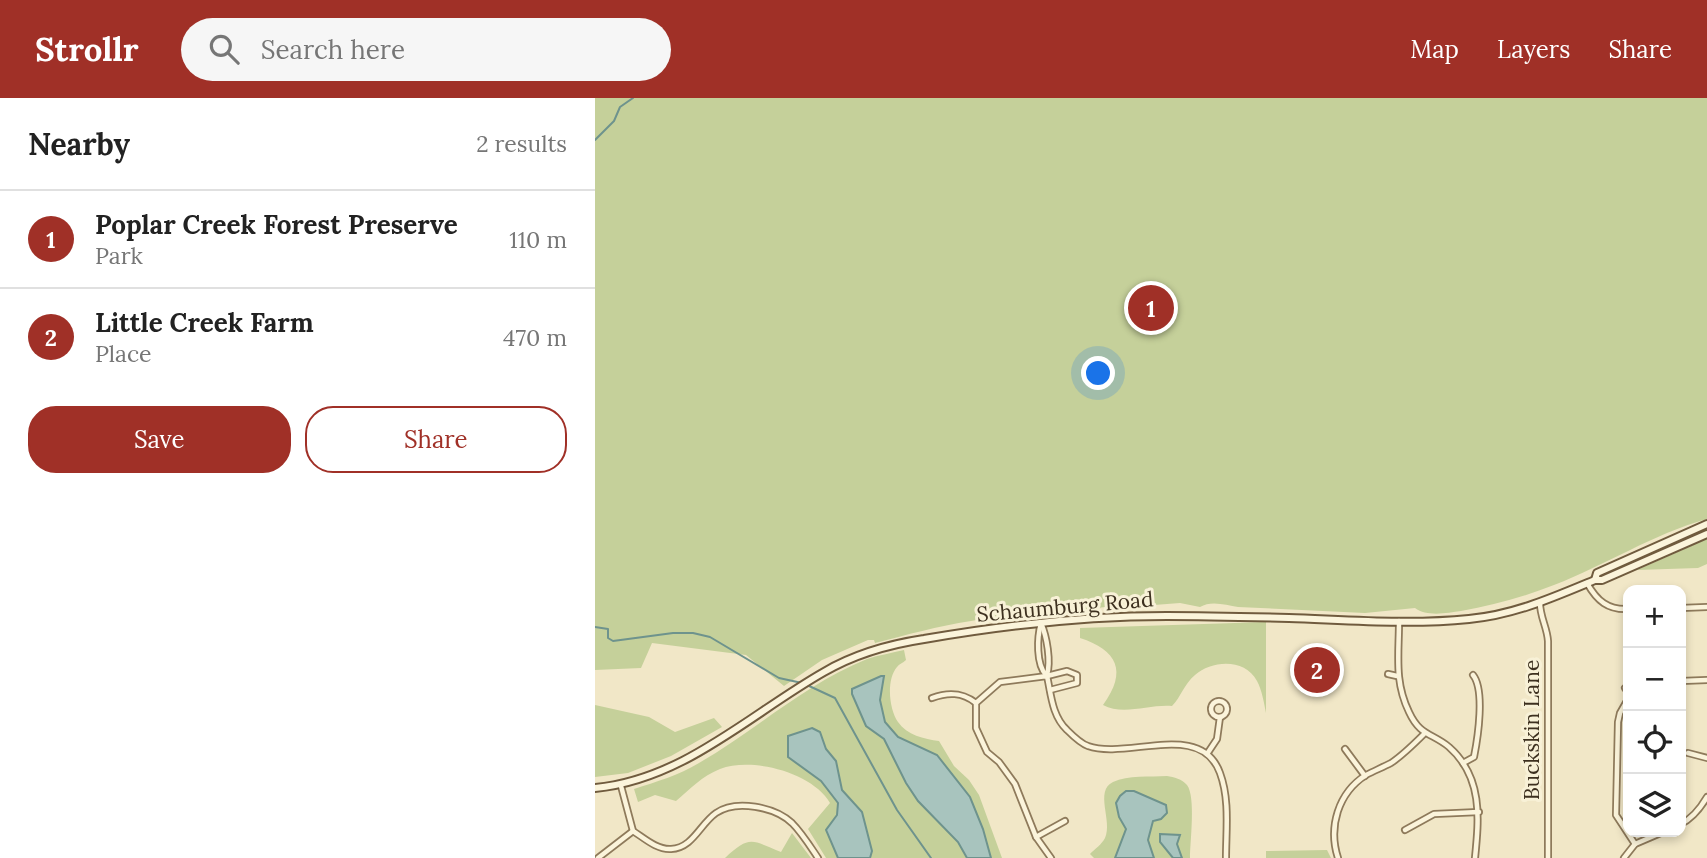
<!DOCTYPE html>
<html lang="en">
<head>
<meta charset="utf-8">
<style>
	:root { --surface:#fff; --page:#f6f6f6; --text:#222; --muted:#767676; --line:#e0e0e0; --accent:#a03027 }
	body { margin:0; font-family:Lora,serif; background:var(--page); color:var(--text) }
	.controls { position:absolute; right:21px; bottom:21px; display:grid; overflow:hidden; border-radius:14px; box-shadow:0 4px 10px #0003 }
	.controls button { width:63px; height:63px; display:grid; place-items:center; padding:0; border:0; border-bottom:2px solid var(--line); background:var(--surface); color:var(--text); font:35px sans-serif }
	.you { position:absolute; left:504px; top:276px; width:24px; height:24px; margin:-18px; border:5px solid #fff; border-radius:50%; background:#1a73e8; box-shadow:0 0 0 10px #1a73e833 }
	.badge { display:grid; place-items:center; width:46px; height:46px; border-radius:50%; background:var(--accent); color:#fff; font-size:23px; font-weight:700 }
	.pin { position:absolute; translate:-50% -50%; border:4px solid #fff; box-shadow:0 2px 7px #0006 }
	.list { margin:0; padding:0; list-style:none }
	h2 { display:flex; justify-content:space-between; align-items:center; height:91px; margin:0; padding:0 28px; font-size:30px }
	h2 small { font-size:23px; font-weight:400; color:var(--muted) }
	.list li { display:grid; grid-template-columns:46px 1fr auto; gap:21px; align-items:center; box-sizing:border-box; height:98px; padding:0 28px; border-top:2px solid var(--line) }
	.list b { display:block; font-size:26px; white-space:nowrap }
	.list p { margin:0; font-size:23px; white-space:nowrap; color:var(--muted) }
	.list em { font-size:23px; font-style:normal; color:var(--muted) }
	.actions { display:flex; gap:14px; padding:21px 28px }
	.actions a { flex:1; padding:16px 0; border:2px solid var(--accent); border-radius:28px; text-align:center; font-size:24px; color:var(--accent) }
	.actions .main { background:var(--accent); color:#fff }
	.icon { flex:none; width:38px; height:38px; fill:none; stroke:currentColor; stroke-width:2; stroke-linecap:round; stroke-linejoin:round }
	.map { position:relative; flex:none; width:1112px; height:760px; overflow:hidden }
	header { display:flex; align-items:center; gap:42px; box-sizing:border-box; height:98px; padding:0 35px; background:var(--accent); color:#fff }
	header strong { font-size:33px }
	nav { display:flex; gap:38px; margin-inline-start:auto; font-size:24px }
	.search { width:490px; height:63px; background:var(--page); display:flex; align-items:center; gap:18px; box-sizing:border-box; padding:0 24px; border-radius:38px; color:var(--muted); font-size:26px }
	main { display:flex }
	aside { flex:1; background:var(--surface) }
	.map>svg:first-child { display:block }
</style>
</head>
<body>
<header>
<strong>Strollr</strong>
<div class="search"><svg class="icon" aria-label="search" viewBox="0 0 24 24"><circle cx="10" cy="10" r="6"/><path d="M15 15l6 6"/></svg>Search here</div>
<nav><a>Map</a><a>Layers</a><a>Share</a></nav>
</header>
<main>
<aside>
<h2>Nearby<small>2 results</small></h2>
<ul class="list">
<li><span class="badge">1</span><div><b>Poplar Creek Forest Preserve</b><p>Park</p></div><em>110 m</em></li>
<li><span class="badge">2</span><div><b>Little Creek Farm</b><p>Place</p></div><em>470 m</em></li>
</ul>
<div class="actions"><a class="main">Save</a><a>Share</a></div>
</aside>
<div class="map">
<svg width="1112" height="760" viewBox="0 0 1112 760">
	<rect width="100%" height="100%" fill="#f1e7c7"/>
	<g fill="#c5d09a">
		<path d="M0,0H1112V421C1058,436 1011,467 959,487C929,499 898,507 866,513C852,515 832,519 820,510L770,515L643,509C631,507 616,502 605,509L585,505L533,509L525,507L457,516L455,513C443,514 437,520 425,520C408,521 392,520 376,523C343,528 311,537 280,545L279,542H273L227,562L189,588L151,557L57,545L46,570L0,572Z"/>
		<polygon points="1112,441 1112,466 1103,470 1042,472"/>
		<path d="M671,524V615C669,605 667,592 662,583C650,560 617,562 600,577C589,586 586,599 577,608C555,606 528,618 508,607C533,573 522,552 485,540V530Z"/>
		<path d="M309,552L311,562C308,565 304,566 302,569C291,582 294,611 303,624C312,637 329,641 344,643L359,668L374,682L384,697L407,760H231L213,731L235,705C217,674 157,659 125,671C107,678 95,691 81,703L60,697L43,704L39,691C61,684 84,677 104,665C161,632 210,586 272,561C284,557 297,555 309,552Z"/>
		<polygon points="0,607 54,619 80,634 119,620 127,629 76,658 33,675 0,679"/>
		<path d="M572,678C579,679 587,681 592,687C601,699 595,744 595,760H499L495,756C500,751 507,746 510,740C518,723 499,693 518,684C533,677 555,679 572,678Z"/>
		<path d="M197,735L216,760H130C155,737 156,742 186,754Z"/>
		<polygon points="732,752 736,760 671,760 671,753"/>
	</g>
	<g fill="#a8c4be" stroke="#6e938d" stroke-width="2">
		<polygon points="286,578 289,578 285,602 290,624 303,639 342,657 375,699 388,731 396,760 372,760 363,744 323,703 311,685 289,641 271,628 257,596 257,591"/>
		<polygon points="217,630 225,634 231,651 241,663 247,692 267,714 277,753 275,760 243,760 231,732 242,717 243,705 226,683 193,659 193,638"/>
		<polygon points="531,693 539,693 571,707 572,715 566,721 558,723 553,742 559,760 520,760 531,731 524,719 521,705 525,698"/>
		<polygon points="565,736 585,737 582,746 587,760 578,760 565,744"/>
	</g>
	<g fill="none" stroke-linecap="round" stroke-linejoin="round">
		<g stroke="#6e938d" stroke-width="2">
			<polyline points="0,42 19,23 25,9 38,0"/>
			<polyline points="0,529 13,531 13,540 18,543 78,535 98,535 115,539 184,580 207,585"/>
			<polyline points="212,587 240,600 302,712 336,760"/>
		</g>
		<defs>
			<g id="street">
				<path d="M992,485C1002,503 1013,512 1033,511"/>
				<path d="M945,505C945,519 952,529 953,543V760"/>
				<polyline points="1086,510 1112,509"/>
				<path d="M804,523C804,557 799,583 814,614C825,638 837,635 854,649C888,679 884,720 880,760"/>
				<path d="M446,525C442,540 441,566 451,577"/>
				<path d="M446,525C452,539 456,563 452,577"/>
				<polyline points="793,576 802,578"/>
				<polyline points="452,578 472,573 482,577 482,585 455,592"/>
				<polyline points="1086,583 1112,582"/>
				<polyline points="1030,590 1033,594"/>
				<path d="M337,600C353,594 367,594 381,605"/>
				<polyline points="1033,601 1025,615 1023,624 1021,717 1040,746"/>
				<circle cx="624" cy="611" r="8"/>
				<polyline points="750,651 770,678"/>
				<polyline points="1093,655 1112,660"/>
				<polyline points="612,656 622,641 625,619"/>
				<path d="M868,665L879,659C883,639 890,592 878,577"/>
				<path d="M26,688L38,733C49,740 62,752 76,751C98,750 105,726 121,715C141,701 180,709 197,725C207,735 215,748 223,760"/>
				<path d="M1086,726C1098,720 1105,711 1112,699"/>
				<polyline points="810,732 839,716 884,714"/>
				<polyline points="441,739 470,723"/>
				<polyline points="3,760 38,733"/>
				<path d="M456,760L441,739L420,686L404,664L392,654L381,630V605L405,584L452,578C456,596 457,618 472,632C477,637 487,646 493,648C532,662 606,622 625,675C635,702 631,732 631,760"/>
				<path d="M743,760C733,729 743,695 771,677C779,673 788,669 796,665C808,657 819,646 829,636"/>
				<polyline points="1029,760 1040,746 1068,734"/>
			</g>
			<g id="secondary">
				<polyline points="1000,482 1002,475 1112,426"/>
				<path d="M0,690C88,682 155,616 229,574C258,557 296,546 329,541C409,527 491,518 572,518C612,518 653,519 694,520C753,522 815,527 874,521C919,517 959,499 1000,482H1007L1112,436"/>
			</g>
		</defs>
		<use href="#street" stroke="#8e7a5b" stroke-width="8"/>
		<use href="#secondary" stroke="#705b3e" stroke-width="10"/>
		<use href="#street" stroke="#fbf4db" stroke-width="4.5"/>
		<use href="#secondary" stroke="#fbf4db" stroke-width="6"/>
	</g>
	<g text-anchor="middle" stroke-width="6" stroke-linejoin="round" paint-order="stroke">
		<g font-size="21" fill="#3d301f" stroke="#f8f1d7">
			<text transform="translate(470 509) rotate(-5)" y="7">Schaumburg Road</text>
			<text transform="translate(937 632) rotate(-90)" y="7">Buckskin Lane</text>
		</g>
	</g>
</svg>
<div class="controls">
<button>+</button>
<button>−</button>
<button><svg class="icon" aria-label="locate" viewBox="0 0 24 24"><circle cx="12" cy="12" r="6"/><path d="M12 2v4M12 18v4M2 12h4M18 12h4"/></svg></button>
<button><svg class="icon" aria-label="layers" viewBox="0 0 24 24"><path d="M12 4l9 5-9 5-9-5zM3 14l9 5 9-5"/></svg></button>
</div>
<div class="you"></div>
<div class="pin badge" style="left:556px;top:210px">1</div>
<div class="pin badge" style="left:722px;top:572px">2</div>
</div>
</main>
</body>
</html>
